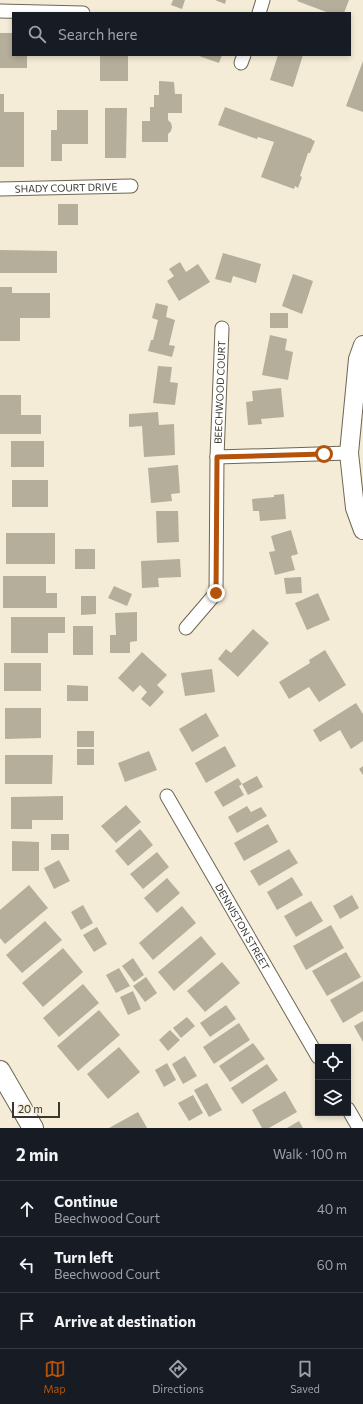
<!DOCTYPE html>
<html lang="en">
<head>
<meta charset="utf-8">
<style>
	:root { --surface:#171b24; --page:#20242c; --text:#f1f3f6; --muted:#9ea1a6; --line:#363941; --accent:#b45309 }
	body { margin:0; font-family:Commissioner,sans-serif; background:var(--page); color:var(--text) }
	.controls { position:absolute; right:12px; bottom:12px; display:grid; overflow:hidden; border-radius:0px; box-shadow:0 2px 6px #0003 }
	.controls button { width:36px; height:36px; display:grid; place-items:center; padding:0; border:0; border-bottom:1px solid var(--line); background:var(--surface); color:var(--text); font:20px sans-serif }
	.scale { position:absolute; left:12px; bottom:10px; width:48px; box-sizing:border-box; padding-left:4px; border:2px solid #3a372f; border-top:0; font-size:11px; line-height:14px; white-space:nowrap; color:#3a372f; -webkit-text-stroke:3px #f4ecd7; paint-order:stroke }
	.stop { position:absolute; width:12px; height:12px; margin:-9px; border:3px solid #b45309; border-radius:50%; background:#fff }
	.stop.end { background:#b45309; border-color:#fff; box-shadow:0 1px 4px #0008 }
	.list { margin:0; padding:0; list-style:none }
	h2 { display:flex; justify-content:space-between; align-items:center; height:52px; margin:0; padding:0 16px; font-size:17px }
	h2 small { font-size:13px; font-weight:400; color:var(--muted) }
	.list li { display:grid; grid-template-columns:26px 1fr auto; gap:12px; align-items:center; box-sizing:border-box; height:56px; padding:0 16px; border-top:1px solid var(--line) }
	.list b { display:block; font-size:15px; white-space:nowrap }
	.list p { margin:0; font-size:13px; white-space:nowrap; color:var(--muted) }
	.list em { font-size:13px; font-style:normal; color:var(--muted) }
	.icon { flex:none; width:22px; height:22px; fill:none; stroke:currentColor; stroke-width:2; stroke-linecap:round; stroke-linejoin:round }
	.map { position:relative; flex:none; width:363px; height:1128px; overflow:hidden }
	.search { position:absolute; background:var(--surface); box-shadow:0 2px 6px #0003; left:12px; right:12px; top:12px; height:44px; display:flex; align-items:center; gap:10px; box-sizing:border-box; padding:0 14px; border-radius:0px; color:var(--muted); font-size:15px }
	.sheet { height:220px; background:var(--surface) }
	nav { display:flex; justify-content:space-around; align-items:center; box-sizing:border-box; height:56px; border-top:1px solid var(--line); background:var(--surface); font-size:11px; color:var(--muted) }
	nav a { display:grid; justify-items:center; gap:2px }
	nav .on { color:var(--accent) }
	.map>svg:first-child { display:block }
</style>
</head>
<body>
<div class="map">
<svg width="363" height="1128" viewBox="0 0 363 1128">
	<rect width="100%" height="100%" fill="#f4ecd7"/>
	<g fill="#b5ae9a">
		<polygon points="173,0 185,0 182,9 171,5"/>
		<polygon points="215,0 226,0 225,4"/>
		<polygon points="298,0 349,0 344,13 329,13 297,1"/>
		<polygon points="0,33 13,33 13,55 27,55 27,68 0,68"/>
		<rect x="100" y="55" width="28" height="26"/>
		<polygon points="196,55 222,55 219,63"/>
		<polygon points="278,55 303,55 293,87 270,80"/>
		<polygon points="363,61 363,112 346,106"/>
		<polygon points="159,81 174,82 175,94 182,94 182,113 168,113 168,120 171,123 172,127 171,131 168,134 168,142 142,142 142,121 150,121 150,107 154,107 154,95 159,95"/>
		<polygon points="0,94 4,94 4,112 24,112 24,167 0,167"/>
		<polygon points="225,107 312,139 312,140 315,141 310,153 308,153 300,176 302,177 298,188 295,186 294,189 261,177 274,142 258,137 257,139 218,125"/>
		<polygon points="105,108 127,108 126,158 105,158"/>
		<polygon points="57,110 88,110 88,144 62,144 62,161 51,161 51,130 57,130"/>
		<rect x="58" y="204" width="20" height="21"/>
		<polygon points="0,250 57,251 57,273 0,273"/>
		<polygon points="223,253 261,264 256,283 233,276 231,283 215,279"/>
		<polygon points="180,262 186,272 198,264 210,282 179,301 167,281 174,276 169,269"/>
		<polygon points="293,274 313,281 302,314 282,306"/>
		<polygon points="0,287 12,287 12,293 50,293 50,318 20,318 20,341 0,341"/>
		<polygon points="156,303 168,306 166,317 175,320 169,345 175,346 172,357 148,351 151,340 153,340 158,320 152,318"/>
		<rect x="270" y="313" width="18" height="15"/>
		<polygon points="270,335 287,339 285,350 293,352 288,380 262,375"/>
		<polygon points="158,366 172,367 170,382 178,383 175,405 153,403"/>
		<polygon points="281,388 284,417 261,419 262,424 248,425 246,402 253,401 252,391"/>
		<polygon points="0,395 21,395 21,415 41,415 41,434 0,434"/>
		<polygon points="158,412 159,425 174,424 175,455 144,457 142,426 129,427 129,414"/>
		<rect x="11" y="441" width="33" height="26"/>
		<polygon points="178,465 180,493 171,494 172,501 151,503 148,468"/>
		<rect x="12" y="480" width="36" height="27"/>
		<polygon points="284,494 286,519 260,521 259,511 253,511 252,499 274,497 274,495"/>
		<polygon points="156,511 178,511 179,542 157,543"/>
		<polygon points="291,530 298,554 291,556 295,570 275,575 269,552 275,551 271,536"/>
		<rect x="6" y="533" width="49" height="31"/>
		<rect x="75" y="549" width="20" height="20"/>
		<polygon points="180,559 181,577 158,578 159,587 142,588 141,561"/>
		<polygon points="3,576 46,576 46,593 57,593 57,608 3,608"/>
		<polygon points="301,577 302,593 286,594 284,578"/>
		<polygon points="114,586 132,594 127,606 108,598"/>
		<polygon points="318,593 330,620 307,630 295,603"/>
		<polygon points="81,596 96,596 96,614 81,615"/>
		<polygon points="137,612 137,641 130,642 130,653 110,653 110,635 116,635 115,613"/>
		<polygon points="11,617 65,617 65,633 48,633 48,653 11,653"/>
		<rect x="73" y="626" width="20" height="29"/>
		<polygon points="253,629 269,643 238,677 218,659 226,649 231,653"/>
		<polygon points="325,650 346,685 319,702 309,687 289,699 279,682 310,663 309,660"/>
		<polygon points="142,652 167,675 157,685 164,692 150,707 141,699 147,692 140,685 133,692 118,678"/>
		<rect x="4" y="663" width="37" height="28"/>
		<polygon points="212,669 215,692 185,696 181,673"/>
		<polygon points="67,685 88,686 88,701 67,701"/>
		<polygon points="356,703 363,714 363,741 351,749 340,730 320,742 313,730"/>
		<polygon points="5,708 41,708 41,738 5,739"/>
		<polygon points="206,713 219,736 192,752 179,729"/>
		<rect x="77" y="731" width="17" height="16"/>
		<polygon points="225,746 236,766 206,783 195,763"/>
		<rect x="77" y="749" width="17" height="16"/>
		<polygon points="149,751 157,770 125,782 118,763"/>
		<polygon points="5,755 53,755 52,784 5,784"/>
		<polygon points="363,766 363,775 359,769"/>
		<polygon points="257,776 263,787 248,795 242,784"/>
		<polygon points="238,778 242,784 239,786 244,795 223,807 214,792"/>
		<polygon points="63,796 63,820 32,820 32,829 11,829 11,797"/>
		<polygon points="126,805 141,822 116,843 101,826"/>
		<polygon points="247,806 251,812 261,807 267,816 237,833 228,817"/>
		<polygon points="268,824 278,842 244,861 234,843"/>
		<polygon points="140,829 153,845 128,866 115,851"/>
		<rect x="51" y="834" width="18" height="16"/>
		<polygon points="12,841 39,842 39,871 12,871"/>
		<polygon points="289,849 298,863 259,886 250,871"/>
		<polygon points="157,852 169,867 143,889 130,874"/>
		<polygon points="59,860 70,881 54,889 44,868"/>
		<polygon points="292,877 303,895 277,910 267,892"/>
		<polygon points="167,878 180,893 157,913 144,898"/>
		<polygon points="29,885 48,908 5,944 0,938 0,910"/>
		<polygon points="352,895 359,908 340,919 333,906"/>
		<polygon points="311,901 323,921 296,937 284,916"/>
		<polygon points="83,905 93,923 81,930 71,912"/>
		<polygon points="182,906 196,923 153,960 139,943"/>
		<polygon points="45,921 62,940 22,973 6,955"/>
		<polygon points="331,925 344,948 306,970 293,946"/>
		<polygon points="97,927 107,944 94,952 83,935"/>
		<polygon points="201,936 216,954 174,991 158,972"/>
		<polygon points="63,948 83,972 43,1007 22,983"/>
		<polygon points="346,952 361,977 327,996 312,971"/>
		<polygon points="133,958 144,975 134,982 122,966"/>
		<polygon points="222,962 240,983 205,1012 187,991"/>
		<polygon points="119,968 130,986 116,993 106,975"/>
		<polygon points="146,977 157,993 145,1002 133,986"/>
		<polygon points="363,981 363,1011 343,1023 330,1000"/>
		<polygon points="83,984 99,1003 59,1037 43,1018"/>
		<polygon points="133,991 141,1009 128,1015 120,997"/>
		<polygon points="226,1005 236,1019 210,1037 200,1023"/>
		<polygon points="99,1010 120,1035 78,1071 57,1046"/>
		<polygon points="187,1017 195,1026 181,1038 173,1028"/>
		<polygon points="363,1021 363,1042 354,1026"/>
		<polygon points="239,1023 250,1040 214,1064 203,1047"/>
		<polygon points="170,1030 180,1040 168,1051 159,1040"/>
		<polygon points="253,1043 265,1059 230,1082 219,1066"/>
		<polygon points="119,1047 140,1072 108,1099 87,1074"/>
		<polygon points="185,1056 197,1076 183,1084 172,1064"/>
		<polygon points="167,1063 176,1080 164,1087 155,1070"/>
		<polygon points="267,1064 278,1080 242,1104 231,1088"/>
		<polygon points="207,1083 222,1110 209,1117 194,1090"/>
		<polygon points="285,1091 297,1112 269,1128 262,1128 252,1110"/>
		<polygon points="193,1095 203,1113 189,1121 178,1103"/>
		<polygon points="138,1112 147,1128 109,1128"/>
		<polygon points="299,1121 303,1128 287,1128"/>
	</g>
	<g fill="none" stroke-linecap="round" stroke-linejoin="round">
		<defs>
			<g id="street">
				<polyline points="0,11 83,13"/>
				<polyline points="259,13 263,0"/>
				<polyline points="241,63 244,55"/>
				<path id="s1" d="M0,189L131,186"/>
				<polyline points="217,457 349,453"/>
				<path id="s2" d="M186,628L216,593L217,457L222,328"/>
				<path id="s3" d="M167,796L318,1057"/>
				<polyline points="348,1109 359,1128"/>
			</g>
			<polyline id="secondary" points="363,345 358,359 349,453 355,508 363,530"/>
			<polyline id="primary" points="0,1071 33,1128"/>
		</defs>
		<use href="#street" stroke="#6d6653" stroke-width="15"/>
		<use href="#secondary" stroke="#6d6653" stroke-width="20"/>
		<use href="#primary" stroke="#6d6653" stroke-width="22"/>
		<use href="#street" stroke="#fff" stroke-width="13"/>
		<use href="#secondary" stroke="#fff" stroke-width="18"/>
		<use href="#primary" stroke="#fff" stroke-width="20"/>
	</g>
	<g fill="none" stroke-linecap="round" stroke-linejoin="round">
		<polyline stroke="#b45309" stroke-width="5" points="216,593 217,457 324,454"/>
	</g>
	<g text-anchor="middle" stroke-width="4" stroke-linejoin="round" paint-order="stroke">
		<g font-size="10" fill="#3a372f" stroke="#f4ecd7">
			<text dy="4" stroke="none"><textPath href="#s1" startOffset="66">SHADY COURT DRIVE</textPath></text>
			<text dy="4" stroke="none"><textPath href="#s2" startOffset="247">BEECHWOOD COURT</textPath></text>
			<text dy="4" stroke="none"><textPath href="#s3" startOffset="151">DENNISTON STREET</textPath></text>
		</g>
	</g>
</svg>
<div class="controls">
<button><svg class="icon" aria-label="locate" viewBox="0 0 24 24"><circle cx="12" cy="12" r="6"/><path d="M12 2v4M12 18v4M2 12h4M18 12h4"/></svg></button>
<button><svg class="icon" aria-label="layers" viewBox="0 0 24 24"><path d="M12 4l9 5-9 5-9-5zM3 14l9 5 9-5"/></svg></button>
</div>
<div class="scale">20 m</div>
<div class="stop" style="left:324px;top:454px"></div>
<div class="stop end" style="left:216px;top:593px"></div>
<div class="search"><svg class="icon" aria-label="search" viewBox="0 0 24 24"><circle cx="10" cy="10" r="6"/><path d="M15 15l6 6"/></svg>Search here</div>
</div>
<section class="sheet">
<h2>2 min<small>Walk · 100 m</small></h2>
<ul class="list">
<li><svg class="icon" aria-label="ahead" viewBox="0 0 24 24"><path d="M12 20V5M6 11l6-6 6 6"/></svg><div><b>Continue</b><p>Beechwood Court</p></div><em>40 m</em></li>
<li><svg class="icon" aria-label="left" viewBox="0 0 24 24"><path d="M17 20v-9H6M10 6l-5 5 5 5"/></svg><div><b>Turn left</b><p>Beechwood Court</p></div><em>60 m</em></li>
<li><svg class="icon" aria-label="arrive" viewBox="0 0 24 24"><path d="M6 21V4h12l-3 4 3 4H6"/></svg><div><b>Arrive at destination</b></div></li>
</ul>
</section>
<nav>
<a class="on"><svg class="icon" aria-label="map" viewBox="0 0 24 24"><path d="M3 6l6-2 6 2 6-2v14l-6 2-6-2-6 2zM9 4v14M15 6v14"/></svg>Map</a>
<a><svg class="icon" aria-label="directions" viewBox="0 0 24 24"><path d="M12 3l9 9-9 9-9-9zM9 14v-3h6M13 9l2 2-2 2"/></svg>Directions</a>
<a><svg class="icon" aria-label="saved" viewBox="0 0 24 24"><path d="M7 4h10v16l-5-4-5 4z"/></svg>Saved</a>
</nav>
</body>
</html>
